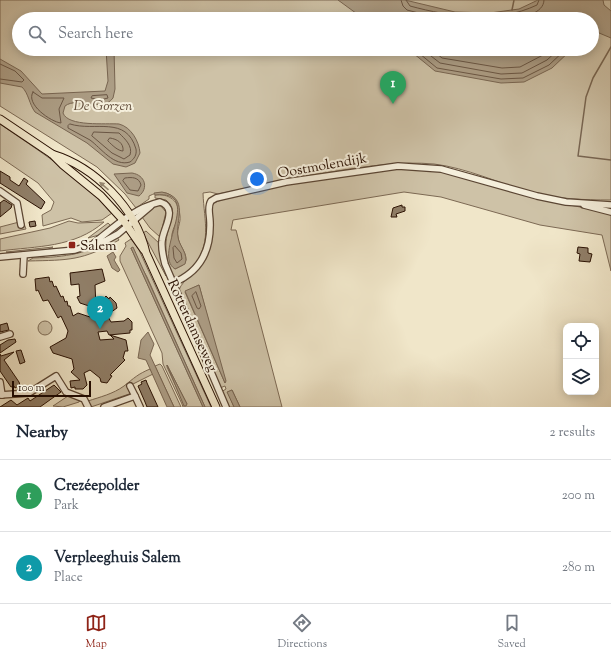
<!DOCTYPE html>
<html lang="en">
<head>
<meta charset="utf-8">
<style>
	:root { --surface:#fff; --page:#f6f6f7; --text:#1f2937; --muted:#747a83; --line:#e0e1e3; --accent:#8f2418 }
	body { margin:0; font-family:"Sorts Mill Goudy",serif; background:var(--page); color:var(--text) }
	.controls { position:absolute; right:12px; bottom:12px; display:grid; overflow:hidden; border-radius:8px; box-shadow:0 2px 10px #0003 }
	.controls button { width:36px; height:36px; display:grid; place-items:center; padding:0; border:0; border-bottom:1px solid var(--line); background:var(--surface); color:var(--text); font:20px sans-serif }
	.scale { position:absolute; left:12px; bottom:10px; width:79px; box-sizing:border-box; padding-left:4px; border:2px solid #291002; border-top:0; font-size:11px; line-height:14px; white-space:nowrap; color:#291002; -webkit-text-stroke:3px #f5efdc; paint-order:stroke }
	.you { position:absolute; left:257px; top:179px; width:14px; height:14px; margin:-10px; border:3px solid #fff; border-radius:50%; background:#1a73e8; box-shadow:0 0 0 6px #1a73e833 }
	.badge { display:grid; place-items:center; width:26px; height:26px; border-radius:50%; background:var(--accent); color:#fff; font-size:13px; font-weight:700 }
	.pin { position:absolute; translate:-50% -33px; filter:drop-shadow(0 1px 2px #0008) }
	.pin::after { content:''; position:absolute; top:21px; width:14px; height:12px; background:inherit; clip-path:polygon(0 0,100% 0,50% 100%) }
	.list { margin:0; padding:0; list-style:none }
	h2 { display:flex; justify-content:space-between; align-items:center; height:52px; margin:0; padding:0 16px; font-size:17px }
	h2 small { font-size:13px; font-weight:400; color:var(--muted) }
	.list li { display:grid; grid-template-columns:26px 1fr auto; gap:12px; align-items:center; box-sizing:border-box; height:72px; padding:0 16px; border-top:1px solid var(--line) }
	.list b { display:block; font-size:15px; white-space:nowrap }
	.list p { margin:0; font-size:13px; white-space:nowrap; color:var(--muted) }
	.list em { font-size:13px; font-style:normal; color:var(--muted) }
	.icon { flex:none; width:22px; height:22px; fill:none; stroke:currentColor; stroke-width:2; stroke-linecap:round; stroke-linejoin:round }
	.map { position:relative; flex:none; width:611px; height:407px; overflow:hidden }
	.search { position:absolute; background:var(--surface); box-shadow:0 2px 10px #0003; left:12px; right:12px; top:12px; height:44px; display:flex; align-items:center; gap:10px; box-sizing:border-box; padding:0 14px; border-radius:22px; color:var(--muted); font-size:15px }
	.sheet { height:196px; background:var(--surface) }
	nav { display:flex; justify-content:space-around; align-items:center; box-sizing:border-box; height:56px; border-top:1px solid var(--line); background:var(--surface); font-size:11px; color:var(--muted) }
	nav a { display:grid; justify-items:center; gap:2px }
	nav .on { color:var(--accent) }
	.map>svg:first-child { display:block }
</style>
</head>
<body>
<div class="map">
<svg width="611" height="407" viewBox="0 0 611 407">
	<rect width="100%" height="100%" fill="#f0e6c9"/>
	<filter id="stains"><feTurbulence type="fractalNoise" baseFrequency=".005" numOctaves="4"/><feColorMatrix values="0 0 0 0 .2 0 0 0 0 .09 0 0 0 0 .02 0 0 0 .5 -.17"/></filter>
	<radialGradient id="worn" r=".72"><stop offset=".6" stop-color="#630" stop-opacity="0"/><stop offset="1" stop-color="#630" stop-opacity=".3"/></radialGradient>
	<g fill="#cec2a7" stroke="#7c6954" fill-rule="evenodd">
		<path d="M0,0H611V200C583,200 557,199 530,192C498,183 467,168 434,164C401,161 370,166 337,171C297,177 258,186 218,194L210,192L203,193C204,222 213,244 191,269C187,274 181,278 175,277C171,274 169,268 168,263C166,254 165,244 167,235C170,222 178,211 166,200L155,198V195C168,193 181,201 178,216C177,222 173,228 172,234C171,245 174,258 175,269L183,265L186,260C186,251 179,246 178,237C176,230 181,223 180,216C178,196 167,187 149,196V199L136,208L125,194L97,167L0,106ZM19,19H592V49H19Z"/>
		<path d="M0,124C36,149 84,179 112,213L102,220L82,222L71,218L43,226L42,215L51,210L54,202L38,183L0,157Z"/>
		<path d="M394,168L434,170L549,201L611,213V271L602,235L540,225L441,197L404,192L233,220L231,230H236L282,407H240L232,390L228,392L234,407H228L221,392L226,389L225,386L220,388L179,290C183,278 198,274 203,262C210,245 205,220 213,203L230,197L286,185ZM199,285L225,383L185,292Z"/>
		<polygon points="160,205 166,212 160,237 150,228 142,217 154,206"/>
		<polygon points="23,221 26,229 0,234 0,227"/>
		<path d="M69,221L78,223L104,222C74,248 37,246 0,251V239L50,228Z"/>
		<polygon points="108,223 111,226 99,235 88,238"/>
		<polygon points="146,231 160,244 161,257 166,276 143,233"/>
		<path d="M117,237L119,240C82,261 69,260 28,261L33,258C67,257 87,254 117,237Z"/>
		<path d="M131,239L139,250L211,407H205L147,277L131,248L203,407H183L182,404L163,364L162,353L120,261V256L126,246L125,243ZM167,365L187,404L185,406L167,367Z"/>
		<path d="M53,247C43,253 17,256 6,252Z"/>
		<circle cx="45" cy="328" r="7"/>
		<polygon points="160,364 162,366 181,407 174,407 155,366"/>
		<path d="M150,369L153,374L129,386L132,393L91,407L88,401C100,397 113,394 124,386C134,378 138,374 150,369Z"/>
		<polygon points="68,396 80,400 79,402 63,407 53,406"/>
	</g>
	<g fill="#ac9d85" stroke="#786551">
		<polygon points="338,0 405,0 455,12 490,13 519,9 538,0 603,0 604,5 611,11 611,38 592,30 592,19 364,19"/>
		<path d="M106,49H114L115,89L113,98C102,113 78,96 65,106L63,113C68,127 106,123 119,124C131,127 139,141 140,153L135,163L126,167L113,164L87,143L35,112C29,104 29,94 22,87L0,83V59L21,71L42,94L105,91L108,81Z"/>
		<polygon points="408,49 572,49 552,68 524,82 501,83 435,71"/>
		<path d="M132,173C145,175 149,188 139,196L127,193L114,174Z"/>
		<path d="M162,192C190,198 175,220 178,237C179,245 186,251 186,260L185,264L175,269C151,254 206,190 155,195L154,193Z"/>
		<polygon points="133,247 205,407 203,407 131,248"/>
		<polygon points="113,252 116,257 114,260 120,270 118,272 112,268 107,256"/>
		<polygon points="199,285 226,381 225,383 185,291"/>
		<polygon points="148,332 154,344 150,355 174,407 167,407 146,360 138,358 141,340"/>
		<polygon points="167,365 187,404 186,406 184,406"/>
		<polygon points="232,390 240,407 234,407 227,392"/>
	</g>
	<g fill="none" stroke-linecap="round" stroke-linejoin="round">
		<g stroke="#6a5644" stroke-width="1">
			<polyline points="401,0 403,6 407,10 442,19"/>
			<path d="M406,0L410,6C451,17 497,24 537,5L539,0"/>
			<path d="M510,19C521,18 544,14 544,0"/>
			<polyline points="414,49 437,68 501,79 523,78 549,65 566,49"/>
			<polyline points="422,49 440,63 501,74 522,73 547,60 559,49"/>
			<polyline points="431,49 442,58 502,68 520,67 543,55 550,49"/>
			<polyline points="0,64 15,71 24,80 22,82 0,79"/>
			<path d="M33,92L42,98H64L59,109L61,123C51,122 25,104 33,92Z"/>
			<polygon points="107,95 108,98 100,100 91,98 92,96"/>
			<path d="M70,124C95,132 126,115 136,149C137,155 134,159 130,162C114,167 101,148 90,140C83,136 75,132 68,128V126Z"/>
			<path d="M94,132L119,133C125,139 133,146 130,155L124,159L112,153L92,136Z"/>
			<path d="M110,138C117,139 124,143 123,151C118,151 112,145 108,141Z"/>
			<path d="M125,178C132,177 139,177 141,185L138,191L130,190L123,181Z"/>
			<polygon points="175,246 181,253 182,259 177,263 174,258 173,248"/>
			<polygon points="196,292 201,306 199,309 197,308 192,296"/>
		</g>
		<g stroke="#786551" stroke-width="1.5">
			<polyline points="512,10 514,0"/>
			<polyline points="611,47 593,78 586,97 578,156 611,160"/>
		</g>
	</g>
	<g fill="#907f69" stroke="#291002">
		<polygon points="0,171 10,177 10,180 19,186 24,178 28,181 26,184 45,202 41,209 0,183"/>
		<polygon points="4,200 12,205 11,208 0,217 0,203"/>
		<polygon points="402,205 402,207 405,207 405,211 396,214 397,217 391,217 393,208"/>
		<polygon points="35,221 36,226 30,227 29,222"/>
		<polygon points="578,247 588,248 588,253 592,254 590,262 579,261 580,254 577,253"/>
		<polygon points="102,269 105,281 95,285 96,307 106,296 109,299 110,297 116,303 117,308 107,315 111,322 124,321 128,318 132,322 132,330 130,330 130,333 109,335 107,331 98,332 100,340 114,339 110,335 126,340 128,351 125,351 123,358 125,360 110,375 112,376 107,383 101,382 100,378 90,370 84,373 87,385 83,389 75,389 75,387 71,388 70,381 80,380 71,372 74,369 72,359 53,353 50,347 66,338 68,331 61,316 58,318 48,300 43,301 38,290 36,291 35,279 49,277 50,282 52,281 54,287 56,286 61,297 63,296 65,302 67,301 68,306 70,306 73,316 78,313 90,317 89,306 80,303 77,297 80,296 79,284 71,285 70,273"/>
		<polygon points="7,323 9,330 0,332 0,325"/>
		<polygon points="15,339 16,342 0,353 0,345 8,340"/>
		<polygon points="21,350 25,362 20,364 16,351"/>
		<polygon points="14,352 4,360 19,382 20,385 15,388 14,386 11,387 0,371 0,354 1,356"/>
		<polygon points="146,380 147,383 158,407 147,407 145,402 138,386 142,384 141,382"/>
		<polygon points="54,385 61,392 40,407 0,407 11,400 17,405 28,398 30,401"/>
	</g>
	<g fill="none" stroke-linecap="round" stroke-linejoin="round">
		<defs>
			<g id="minor">
				<polyline points="0,191 17,203 21,225"/>
				<polyline points="584,205 611,212"/>
				<path d="M94,243C114,227 134,208 160,202C179,208 163,228 162,241C161,249 163,256 165,264L226,407"/>
				<polyline points="0,257 75,250 107,240 118,234 151,206"/>
				<polyline points="23,274 24,255"/>
				<path d="M173,283C200,272 211,251 210,222C210,215 207,207 211,201L216,198L286,182L398,166L441,169L537,196L566,202L611,205"/>
				<polyline points="0,337 10,334"/>
				<polyline points="0,382 2,395"/>
				<polyline points="130,386 135,396"/>
				<polyline points="0,395 29,393 56,376 66,392 84,399 88,407"/>
				<polyline points="104,407 135,396 140,407"/>
			</g>
			<g id="major">
				<polyline points="0,119 52,154 63,165 101,196 123,220 144,250"/>
				<path d="M52,154C95,167 136,208 146,253L216,407"/>
			</g>
		</defs>
		<use href="#minor" stroke="#5b4634" stroke-width="8"/>
		<use href="#major" stroke="#291002" stroke-width="9"/>
		<use href="#minor" stroke="#f5efdc" stroke-width="5.5"/>
		<use href="#major" stroke="#f0e6c9" stroke-width="7"/>
	</g>
	<defs><path id="oneway-solid" d="M-6-.8H1V-3.2L6.5 0L1 3.2V.8H-6Z"/></defs>
	<use fill="#96866f" href="#oneway-solid" transform="translate(104 186) rotate(-139)"/>
	<rect fill="#8f2418" stroke="#f5efdc" stroke-width="1.5" x="68" y="241" width="8" height="8" rx="2"/>
	<g text-anchor="middle" stroke-width="4" stroke-linejoin="round" paint-order="stroke">
		<g font-size="14" font-style="italic" fill="#634e3c" stroke="#f5efdc">
			<text x="103" y="110">De Gorzen</text>
		</g>
		<g font-size="14" fill="#291002" stroke="#f5efdc">
			<text transform="translate(322 165) rotate(-10)" y="5">Oostmolendijk</text>
			<text transform="translate(193 325) rotate(65)" y="5">Rotterdamseweg</text>
		</g>
		<g font-size="14" fill="#291002" stroke="#f5efdc" text-anchor="start">
			<text x="80" y="250">Salem</text>
		</g>
	</g>
	<rect width="100%" height="100%" filter="url(#stains)"/>
	<rect width="100%" height="100%" fill="url(#worn)"/>
</svg>
<div class="controls">
<button><svg class="icon" aria-label="locate" viewBox="0 0 24 24"><circle cx="12" cy="12" r="6"/><path d="M12 2v4M12 18v4M2 12h4M18 12h4"/></svg></button>
<button><svg class="icon" aria-label="layers" viewBox="0 0 24 24"><path d="M12 4l9 5-9 5-9-5zM3 14l9 5 9-5"/></svg></button>
</div>
<div class="scale">100 m</div>
<div class="you"></div>
<div class="pin badge" style="left:393px;top:104px;background:#2e9e5b">1</div>
<div class="pin badge" style="left:100px;top:329px;background:#0f9aa8">2</div>
<div class="search"><svg class="icon" aria-label="search" viewBox="0 0 24 24"><circle cx="10" cy="10" r="6"/><path d="M15 15l6 6"/></svg>Search here</div>
</div>
<section class="sheet">
<h2>Nearby<small>2 results</small></h2>
<ul class="list">
<li><span class="badge" style="background:#2e9e5b">1</span><div><b>Crezéepolder</b><p>Park</p></div><em>200 m</em></li>
<li><span class="badge" style="background:#0f9aa8">2</span><div><b>Verpleeghuis Salem</b><p>Place</p></div><em>280 m</em></li>
</ul>
</section>
<nav>
<a class="on"><svg class="icon" aria-label="map" viewBox="0 0 24 24"><path d="M3 6l6-2 6 2 6-2v14l-6 2-6-2-6 2zM9 4v14M15 6v14"/></svg>Map</a>
<a><svg class="icon" aria-label="directions" viewBox="0 0 24 24"><path d="M12 3l9 9-9 9-9-9zM9 14v-3h6M13 9l2 2-2 2"/></svg>Directions</a>
<a><svg class="icon" aria-label="saved" viewBox="0 0 24 24"><path d="M7 4h10v16l-5-4-5 4z"/></svg>Saved</a>
</nav>
</body>
</html>
